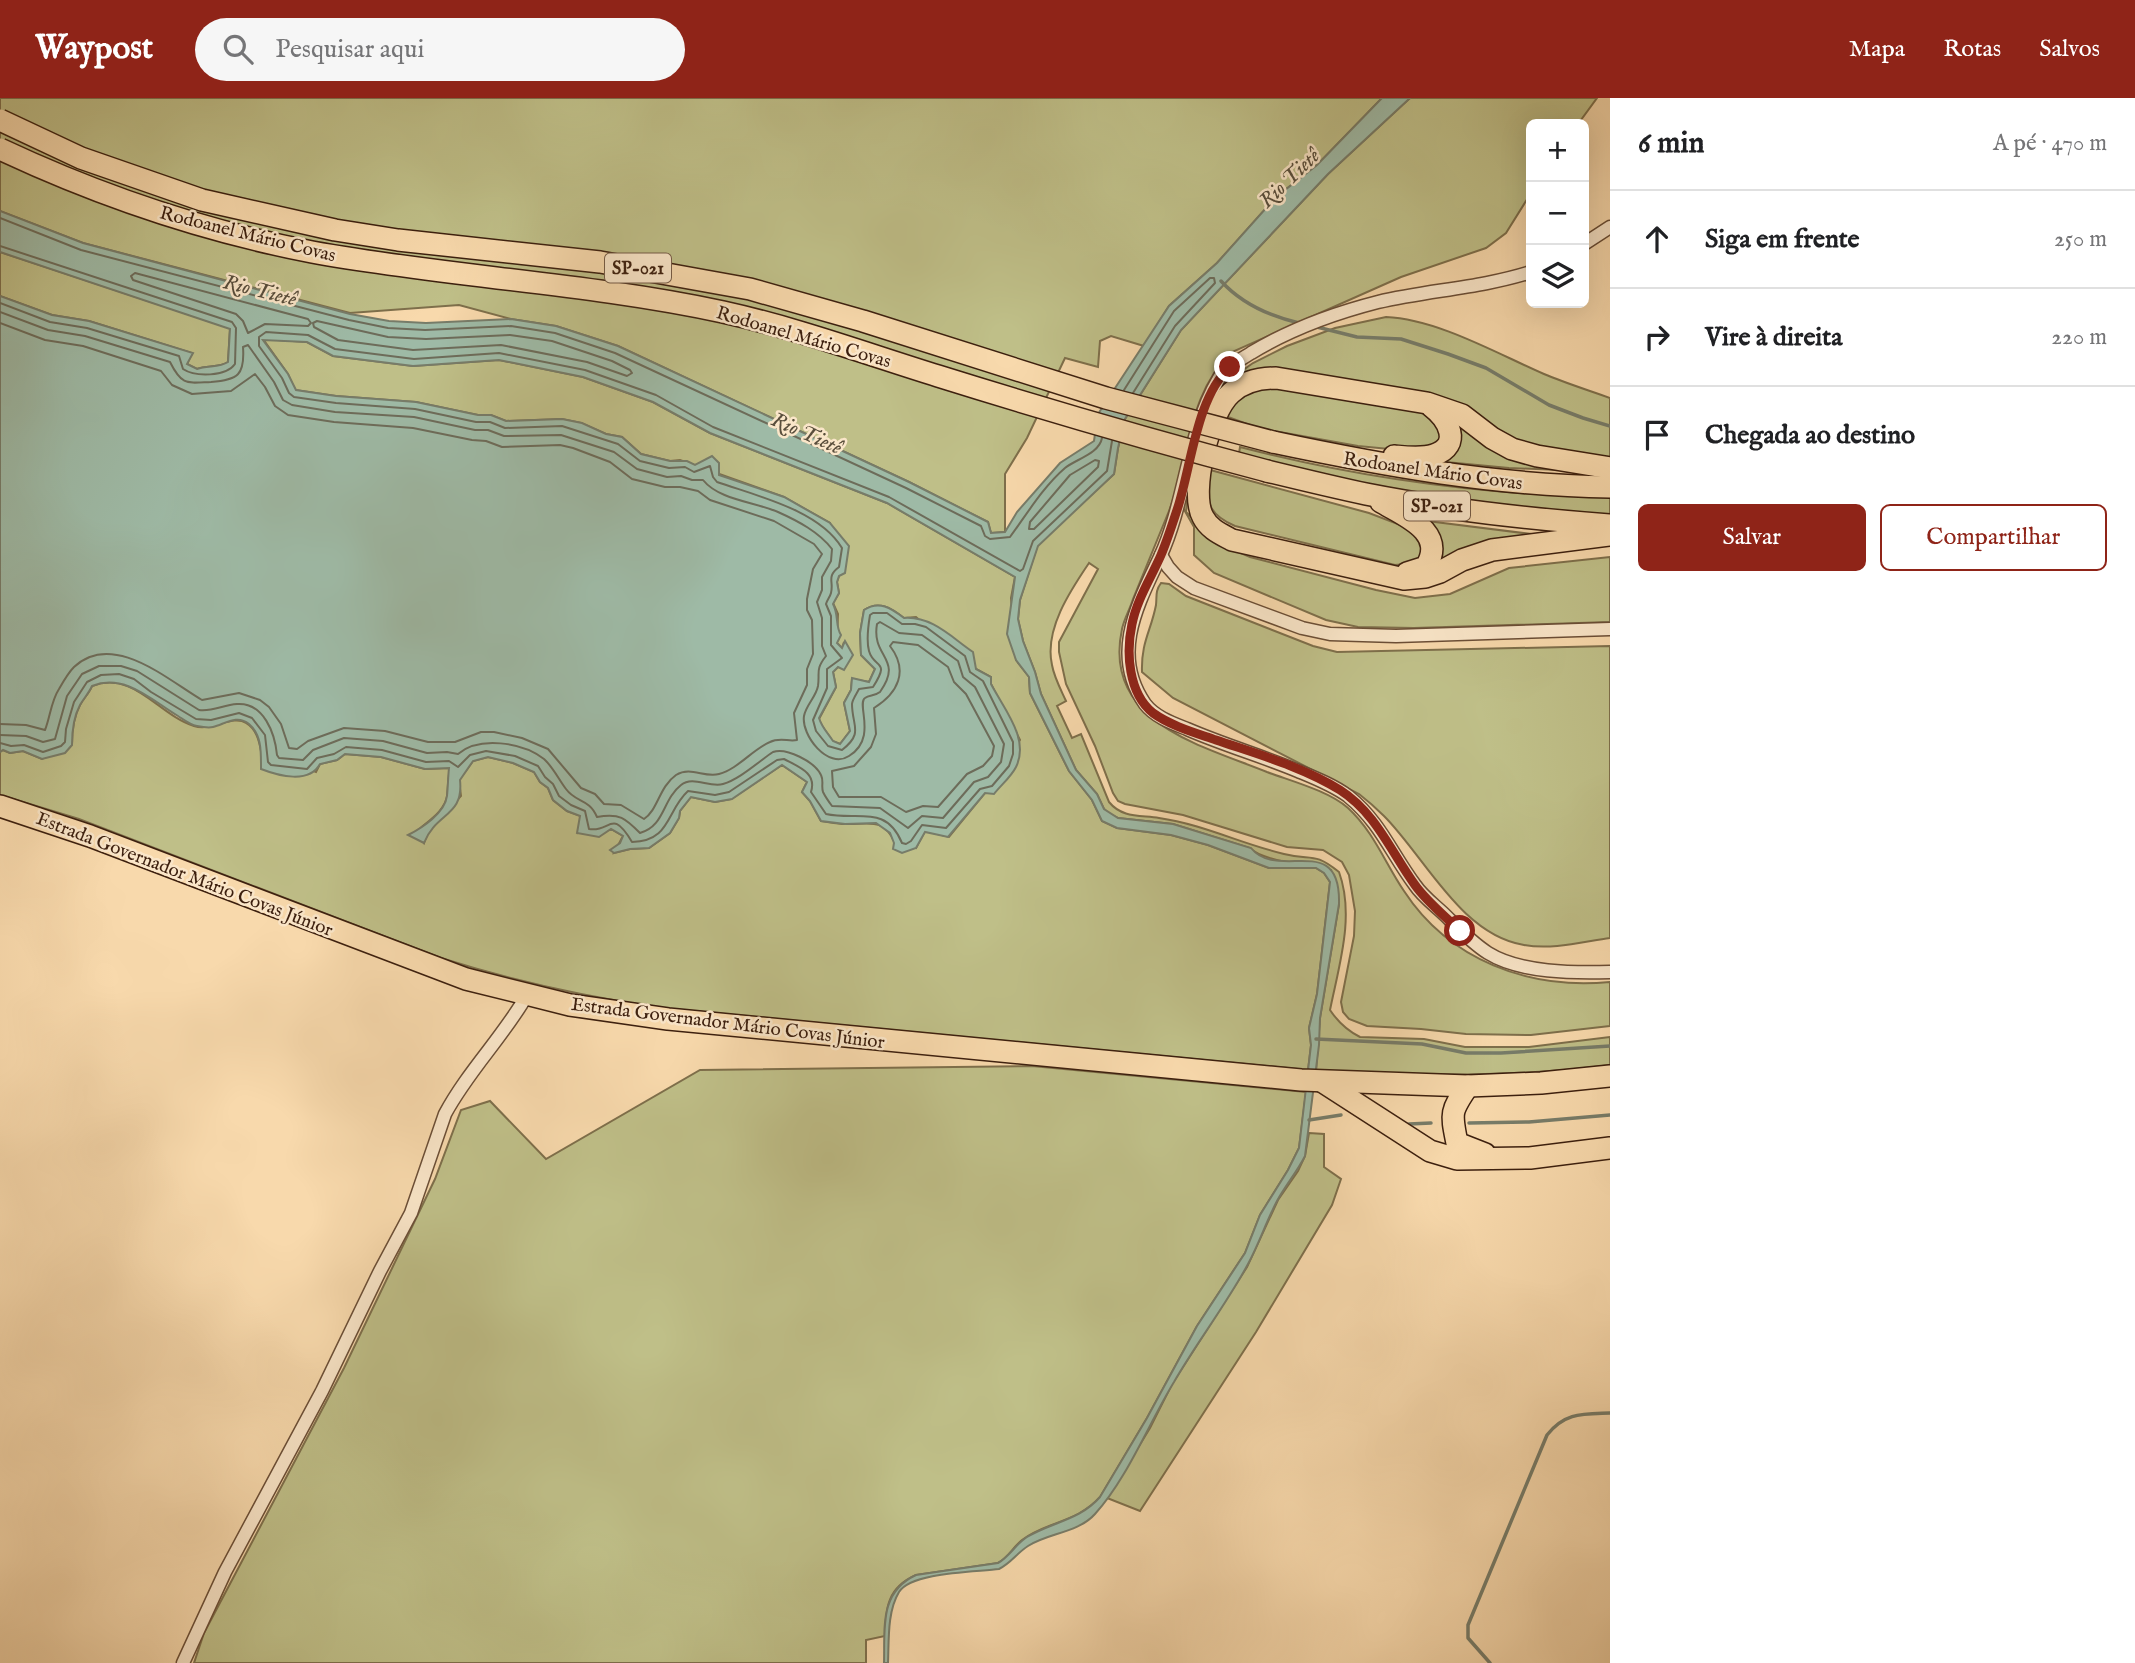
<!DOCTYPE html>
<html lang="pt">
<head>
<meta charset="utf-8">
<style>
	:root { --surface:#fff; --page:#f6f6f6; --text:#202124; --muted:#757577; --line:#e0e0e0; --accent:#8f2418 }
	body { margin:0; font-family:"IM FELL English",serif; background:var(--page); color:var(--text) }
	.controls { position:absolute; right:21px; top:21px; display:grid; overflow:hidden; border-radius:10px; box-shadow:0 7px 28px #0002 }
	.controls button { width:63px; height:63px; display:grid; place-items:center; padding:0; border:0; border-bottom:2px solid var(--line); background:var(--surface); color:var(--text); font:35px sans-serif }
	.stop { position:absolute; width:21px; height:21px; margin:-16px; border:5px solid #8f2418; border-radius:50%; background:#fff }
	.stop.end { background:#8f2418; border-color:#fff; box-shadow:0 2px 7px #0008 }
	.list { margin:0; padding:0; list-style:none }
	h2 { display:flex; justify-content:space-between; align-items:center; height:91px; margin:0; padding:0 28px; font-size:30px }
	h2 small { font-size:23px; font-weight:400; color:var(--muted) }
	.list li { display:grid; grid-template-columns:46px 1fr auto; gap:21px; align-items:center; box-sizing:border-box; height:98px; padding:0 28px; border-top:2px solid var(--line) }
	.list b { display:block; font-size:26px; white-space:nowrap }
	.list em { font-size:23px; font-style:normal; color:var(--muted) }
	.actions { display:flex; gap:14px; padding:21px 28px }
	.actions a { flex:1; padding:16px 0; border:2px solid var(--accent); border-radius:10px; text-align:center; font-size:24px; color:var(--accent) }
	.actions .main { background:var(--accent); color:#fff }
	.icon { flex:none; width:38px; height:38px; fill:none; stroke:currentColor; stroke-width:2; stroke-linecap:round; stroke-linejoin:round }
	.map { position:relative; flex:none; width:1610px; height:1565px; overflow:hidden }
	header { display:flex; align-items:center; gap:42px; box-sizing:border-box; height:98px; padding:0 35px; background:var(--accent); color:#fff }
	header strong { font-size:33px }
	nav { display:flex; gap:38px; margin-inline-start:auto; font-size:24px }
	.search { width:490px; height:63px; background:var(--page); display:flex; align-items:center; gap:18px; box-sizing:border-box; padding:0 24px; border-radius:38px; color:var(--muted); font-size:26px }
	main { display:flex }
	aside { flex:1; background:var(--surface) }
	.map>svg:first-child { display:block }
</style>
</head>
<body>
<header>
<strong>Waypost</strong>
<div class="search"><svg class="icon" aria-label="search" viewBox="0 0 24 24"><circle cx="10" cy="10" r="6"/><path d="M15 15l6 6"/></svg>Pesquisar aqui</div>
<nav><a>Mapa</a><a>Rotas</a><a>Salvos</a></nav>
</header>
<main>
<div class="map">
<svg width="1610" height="1565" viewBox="0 0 1610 1565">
	<rect width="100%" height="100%" fill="#f8d9ac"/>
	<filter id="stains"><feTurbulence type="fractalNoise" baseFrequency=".00286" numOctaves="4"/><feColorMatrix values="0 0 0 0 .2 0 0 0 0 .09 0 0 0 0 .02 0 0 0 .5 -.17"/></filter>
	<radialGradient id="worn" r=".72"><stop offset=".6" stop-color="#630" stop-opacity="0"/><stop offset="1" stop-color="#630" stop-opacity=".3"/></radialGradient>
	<g fill="#bfbf88" stroke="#7e6f4b" stroke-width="2">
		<polygon points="0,0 1382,0 1317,67 1276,99 1217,165 1169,208 1144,248 1111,238 1100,243 1098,269 1065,260 1027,340 1005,376 1005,434 991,435 988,424 909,384 618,248 556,228 511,221 459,207 350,215 83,145 0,113"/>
		<path d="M1410,0H1597L1578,26H1531V95L1506,135L1486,150L1401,179L1232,254C1187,295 1190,360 1169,413C1157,443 1145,472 1133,501C1130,511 1124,521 1122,531C1102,624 1200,647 1267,674C1291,683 1329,693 1348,710C1374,734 1385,765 1404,793C1449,862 1529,892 1610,884V928L1531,937L1466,936L1421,931L1367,928L1349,921L1343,914L1341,904L1354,838L1355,813L1349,777L1342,764L1323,752L1287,749L1183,717L1125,706L1118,703L1113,695L1095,648L1066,586L1059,554V544L1098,471L1089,465C1070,493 1044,532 1052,567C1054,579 1061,592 1066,603L1057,608L1072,640L1081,636L1109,704C1122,720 1140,717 1159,720C1202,726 1242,746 1284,756C1312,763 1313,753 1339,774C1355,818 1339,867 1330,912C1338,924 1346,932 1360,939L1424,941L1465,949H1529L1610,939V967C1512,980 1414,977 1316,973L1320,920L1339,806L1331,772C1312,768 1261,763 1250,750L1173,726L1118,720L1109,716L1104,711L1097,696L1076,672L1041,596L1035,574L1023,543L1018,521L1020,502L1038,446L1114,376L1118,350L1125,321L1181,232L1328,76Z"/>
		<path d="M0,154L230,230L228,264C219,270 207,267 197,271L187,266L192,255L89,223L52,217L0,198Z"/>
		<path d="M1386,219C1437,221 1498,256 1544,276C1565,285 1588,292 1610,300V374L1509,370L1435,363L1456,326L1464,319L1245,275L1189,385L1186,414L1222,447L1250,459L1376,492L1415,500L1450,496L1509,470L1610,459V524L1414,530L1358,529L1326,522L1214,475L1194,457V429L1182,408L1203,318L1222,287L1253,265L1287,248L1335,230Z"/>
		<path d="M263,241L307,244L333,258L413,268L499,262L583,279L653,304L710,335L887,405L1015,479L1011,500L1016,562L1029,579L1030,595L1069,673L1092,702L1102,723L1117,730L1171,737L1208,747L1269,770H1316L1324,775L1330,784L1317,896L1309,930L1311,947L1308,972L662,910C586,899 513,883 441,860L79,721L0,697V654L3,652L10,655L23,653L42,661L72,646C72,634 74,618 80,607C84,600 89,595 92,588C134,572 157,616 194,628C212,634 233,616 246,625C256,631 259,642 261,653L316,674L320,666L337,662L345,656L381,659L425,671L450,670C448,680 448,688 447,698C445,713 428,723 417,733L424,745L428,734L461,698L459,682L473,663L488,659L513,665L534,674L540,684L548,690L553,702L567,713L581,718L578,735L611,731L623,738L614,755L630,751L649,750L670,735L679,720L680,713L691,699L715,704L731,701L782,667L807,684L802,694L810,703L821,723C829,724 837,726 845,726C868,727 883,718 895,745L916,750L925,733L949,739L985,695L1020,642L991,586V579L976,571L916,519L904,520C891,510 879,502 864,512L860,535L861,557L875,571L869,584L852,581L851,592L844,605L850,633L840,646L832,643C828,635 822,630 819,621L836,589L833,574L838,569L844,544L842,550L837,545L838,516L833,505L839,495L837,484L839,478L830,425L784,399L680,362L670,363L641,356L622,339L606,336L581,325L562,321L506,323L491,317H478L416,304L336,298L295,292L288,276Z"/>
		<path d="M1260,287L1420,312L1445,331L1436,349L1410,353L1358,348L1258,330L1228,319C1229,300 1245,294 1260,287Z"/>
		<path d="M1240,349C1360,380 1485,397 1610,399V420L1432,401L1238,361Z"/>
		<path d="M1203,370L1369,415L1411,431L1421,440L1422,456C1414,466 1406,466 1395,467L1235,428C1204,415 1208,400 1203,370Z"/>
		<path d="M1427,423L1555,439L1440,468C1439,446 1446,439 1427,423Z"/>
		<path d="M1161,485L1169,486L1186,498L1313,548L1337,554L1610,548V840C1582,844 1552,852 1524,847C1461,837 1425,759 1384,718C1376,710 1368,703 1359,696L1173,600L1142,574C1141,544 1151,533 1156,507C1157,498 1155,493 1161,485Z"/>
		<path d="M1032,968L1306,994L1299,1050L1288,1072L1260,1117L1245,1155L1197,1228L1147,1320L1100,1399C1077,1425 1047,1423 1022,1442C1013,1449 1008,1460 998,1465L916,1477C887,1490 886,1509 885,1538L866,1542V1565H194L204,1535L344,1270L435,1081L461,1012L490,1003L546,1061L700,972Z"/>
		<polygon points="1309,1035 1324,1036 1324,1069 1341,1081 1332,1107 1256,1234 1140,1413 1107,1400 1150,1330 1172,1286 1247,1169 1278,1102 1298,1073 1305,1058"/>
	</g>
	<path fill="#9ebaa6" stroke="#777c69" stroke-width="2" d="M1382,0H1410L1328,76L1181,232L1125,321L1118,350L1114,376L1038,448L1020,502L1018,521L1023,543L1035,574L1041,596L1076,672L1097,696L1104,711L1118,720L1173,726L1251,750C1278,784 1341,732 1339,806L1320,920L1319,947L1305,1058C1297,1074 1285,1088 1277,1103C1266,1124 1259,1146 1248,1166C1226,1207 1197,1244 1174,1284C1149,1325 1127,1381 1095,1416C1078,1435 1048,1435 1028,1448C1017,1455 1011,1465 999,1471C976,1474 911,1474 899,1494C887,1514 889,1543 888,1565H884C885,1530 879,1494 916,1477L998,1465C1009,1459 1016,1446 1027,1439C1052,1424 1080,1422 1100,1399L1147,1320L1197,1228L1245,1155L1260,1117L1288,1072L1299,1050L1311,947L1309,930L1317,896L1330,784L1324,775L1316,770H1269L1208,747L1171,737L1117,730L1102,723L1092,702L1069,673L1030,595L1029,579L1016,562L1007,536L1015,479L887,405L710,335L653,304L583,279L499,262L413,268L333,258L307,244L263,242L288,276L296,292L336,298L416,304L478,317H491L506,323L562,321L582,325L606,336L622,339L641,356L670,363H687L695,367L712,358L719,365V377L784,399L830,425L849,448L845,475L839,478L837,484L839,495L833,506C839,517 835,528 841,537L837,545L842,550L845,543L853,557L844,572L838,569L833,574L836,589L819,620C822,630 828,635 833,643L840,646L850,633L844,605L851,592L852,580L869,584L875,571L861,557L860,535L864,512C879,502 891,510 904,520C932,518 951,539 973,554L976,571L991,579V586C1004,611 1030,641 1016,669C1011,679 1001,687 994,696L985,695L948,739L925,734L916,750L902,755L893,751L894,745L890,735L876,725L845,726L821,723L810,703L802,694L807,684L782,667L732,701L715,704L691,699L680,713L679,720L670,735L649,750L630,751L614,755L610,752L620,745L623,738L611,731L599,739L577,735L580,718L567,713L553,702L548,690L540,684L534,674L513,665L488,659L473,663L460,682C464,719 436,714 424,745L408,737C422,730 445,715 447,698C448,688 448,679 449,670L425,671L381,659L345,656L337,662L320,666C309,686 279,678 261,671C261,655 262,637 249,626C237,616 225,626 213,629C209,630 202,629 197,628C190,627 184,622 178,618C151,602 125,575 92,588C89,595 84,600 80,607C74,618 72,634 72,647L65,655L42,661L23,653L10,655L3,652L0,654V198L52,217L89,223L193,255L187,266L197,271C207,267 219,270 228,264L230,231L0,154V113L83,145L350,216L389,223L426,225L511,221L556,228L618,248L909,384L988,424L991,435L1005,434L1017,414L1060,365L1094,343L1098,316L1169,208L1217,165L1276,99L1317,67Z"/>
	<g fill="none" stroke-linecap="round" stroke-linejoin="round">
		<g stroke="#6d6c5a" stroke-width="2">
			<path d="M0,120L81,152L349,222L388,230L425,232L511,228L555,235L615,255L906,390L981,428L985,438L990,441L1010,439C1027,416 1043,389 1065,370C1076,361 1099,356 1102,340"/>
			<path d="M0,148L232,224L236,230L235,266C226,279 195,279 183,271L179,258L87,230L50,224L0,205"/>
			<polygon points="135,175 308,221 311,225 308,228 265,226 248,235 243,223 236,216 133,182 131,178"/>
			<path d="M0,214L48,232L85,238L170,264C182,288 187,285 211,284C238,282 245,277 243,249L248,247L274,284L283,302L292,307L335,314L414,319L475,332H488L504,338L561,337L614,354L637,371L667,379L681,378L692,382H703C719,402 755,404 778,414C798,423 819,434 832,451L831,463L822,479V492L817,504L822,520V548L826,558C815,572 820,574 818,588C816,599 806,607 804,618C801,637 828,672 849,658C878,640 856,606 865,600C869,597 875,598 880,594C904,560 871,560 877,526L880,524L899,535L922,537L958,563L963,579L975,589L1004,646L1001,664L988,679L974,684L943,720L922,718L908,730L880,710L832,708C829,704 825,698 823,694C821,688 824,683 821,677C815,664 786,649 773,654C758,664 740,681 723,686C709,690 693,677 681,687C662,702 665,728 640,735C625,720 620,715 597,719C589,700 576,705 566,691C559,682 553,669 544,661C522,644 479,638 458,656L447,654L427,655L383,643L344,640L313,652L303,662L279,660L277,657C275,636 264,604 237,606C223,607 212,614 199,612L137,573L121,568H99L82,576L67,598L55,641L43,644L26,638L0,637"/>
			<polygon points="317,223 388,239 426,241 510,237 552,243 612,263 630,272 632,275 627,278 587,264 501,247 413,252 338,242 314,229 313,225"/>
			<path d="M0,225L45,242L83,248L161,273L172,287L192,296L231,293L255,276L265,289L275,308L288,317L334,324L413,330L472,342L486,343L502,349L560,347L573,350L610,364L632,381L665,389H680L698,393L710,402L774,423L814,446L822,456L813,471L807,501V512L812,522L813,556L807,571V587L794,615L797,642C789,644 780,639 770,644C753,651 738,671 719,676C704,680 691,668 676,677C659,689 658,712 644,721L621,707L604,706L595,696L581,690L548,651L522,640L494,634H481L455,644H428L385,633L344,630L308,643L297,651L289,650L281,626L269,609L260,602L239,595L202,602C169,583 113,532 74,569C68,575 63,584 59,591C51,603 50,620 45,632L26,627L0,626"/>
			<polyline points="1124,292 1174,213 1210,180 1214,180 1215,185 1175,228 1133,295"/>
			<polygon points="1095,362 1099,363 1098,369 1034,431 1029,431 1030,424 1070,377"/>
			<path d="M893,544L918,547L948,569L954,584L966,596L994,648L992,658L983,668L967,676L938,709L923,708L906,714L881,699H839L833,689L832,673L854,668L871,649L876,636L874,610C898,595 909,573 890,548Z"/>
			<path d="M0,645L11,648L24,647L43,654L61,648L65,644L66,631L74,604L87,584L101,577L119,576L134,581L151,594L196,621L211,622L239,615L252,620L265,637L268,664L271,667L307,671L317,660L334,656L346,649L382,652L426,664L449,663L458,669L470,657L486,653L515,658L538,668L545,679L553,686L559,698L571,707L585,713L589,731C611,735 611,709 632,744C671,743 666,713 688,693L715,697L729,694L777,662L784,661C799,669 817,675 811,694L826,716C858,723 886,706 902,745L906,746L911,743L922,727L946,730L980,691L992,688L1009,668L1013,656V644L983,583L970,574L965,558L926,529L915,526H902L887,515H873L870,517C868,529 866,542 869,553C874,571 891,561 873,589L859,591C857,595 852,602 852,606C852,628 864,635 842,652L828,648L816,633L813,622L827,590V571L842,560L831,547V518L826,506C827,502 830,499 831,495C834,483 826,479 839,469L842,450C819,412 757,398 717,384L713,379L710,368L694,374L685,369L669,370L640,363L618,346L562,328L505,330L490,324H476L415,311L336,305L294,299L289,295L282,280L259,248V239L266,234L308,237L335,251L414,261L499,255L585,272L656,297L713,329L889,399L1020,473L1023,471L1033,443L1107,373L1112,343"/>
		</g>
		<g stroke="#777c69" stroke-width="3.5">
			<path d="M1221,183C1242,206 1269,218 1299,225"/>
			<polyline points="1313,228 1357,239 1401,241 1448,256 1486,270 1549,307 1583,320 1610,328"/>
			<polyline points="1316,941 1422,946 1466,955 1501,955 1610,948"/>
			<polyline points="1309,1022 1341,1017"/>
			<polyline points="1469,1025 1529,1024 1610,1017"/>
			<polyline points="1409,1026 1431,1025"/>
			<path d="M1490,1565L1468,1540V1527L1547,1337C1565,1314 1583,1316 1610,1315"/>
		</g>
		<defs>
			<g id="street">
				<polyline points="1584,146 1610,129"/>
				<path d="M1531,174C1481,190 1429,192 1378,204C1335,215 1289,232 1251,255C1240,262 1224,270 1218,282C1187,335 1186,403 1160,459C1138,506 1110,556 1145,606C1155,619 1172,625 1187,631C1224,647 1262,658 1298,673C1315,680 1333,687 1348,698C1381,725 1391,755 1415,787C1423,799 1436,808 1446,818C1459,831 1472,845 1488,855C1520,875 1574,875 1610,874"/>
				<polyline points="1161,457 1168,469 1177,479 1194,490 1302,530 1330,536 1396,538 1610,531"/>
				<path d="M183,1565L225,1474L322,1293L380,1173L411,1115L445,1016C468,973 503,939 527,897"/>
			</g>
			<g id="highway">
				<path d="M1273,344C1386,368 1494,387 1610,389"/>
				<path d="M1394,358C1406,359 1422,361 1434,357C1463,347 1448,321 1431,308"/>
				<path d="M1610,370L1537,358L1512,351L1492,340L1462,317L1427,305L1276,280C1259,280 1244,283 1231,295C1209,314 1189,394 1203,419C1209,431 1221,436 1232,442L1404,481L1425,479L1440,474L1462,462L1492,452L1610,437"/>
				<path d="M1267,373C1300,381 1333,389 1366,396C1447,412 1529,421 1610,427"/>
				<path d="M1381,404C1405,418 1447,434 1426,469L1407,475"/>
				<polyline points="0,708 90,738 466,881 570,907 668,921 1301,982 1468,988 1541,985 1610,978"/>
				<polyline points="1323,984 1430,1053 1457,1061 1530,1060 1610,1050"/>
				<path d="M1468,988C1450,1014 1451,1015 1457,1045L1485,1056"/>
			</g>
		</defs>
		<use href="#street" stroke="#6b4e36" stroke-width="15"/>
		<use href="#highway" stroke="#3c1f0e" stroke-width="24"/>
		<use href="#street" stroke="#fae6c9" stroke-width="12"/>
		<use href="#highway" stroke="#f8d9ac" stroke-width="21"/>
		<defs>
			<g id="highway-bridge">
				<polyline points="0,22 81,60 202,102 335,132 398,142 600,164 750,191 863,223 1106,300 1273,344"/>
				<path d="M0,51C100,98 204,133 312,154C449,179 588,185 723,214C796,230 867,256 938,278C1047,312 1157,344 1267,373"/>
			</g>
		</defs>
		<use href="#highway-bridge" stroke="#3c1f0e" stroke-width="24" stroke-linecap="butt"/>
		<use href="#highway-bridge" stroke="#f8d9ac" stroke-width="21"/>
	</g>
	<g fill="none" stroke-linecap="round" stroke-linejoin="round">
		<path stroke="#8f2418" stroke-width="9" d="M1230,269C1196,299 1191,371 1177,412C1172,427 1167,443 1161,457C1151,480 1137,501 1132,526C1126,554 1128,595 1153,615C1171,628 1196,635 1216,642C1257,656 1303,669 1340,692C1376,715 1391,754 1415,787C1427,804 1445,818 1460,833"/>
	</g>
	<g text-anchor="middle" stroke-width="5" stroke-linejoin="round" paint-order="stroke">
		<g fill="#fae6c9" stroke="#755b46" stroke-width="2">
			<rect x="605" y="155.5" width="66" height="29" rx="5"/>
			<rect x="1404" y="393.5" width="66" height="29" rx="5"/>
		</g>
		<g font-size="18" font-weight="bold" fill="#3c1f0e">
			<text x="638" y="176">SP-021</text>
			<text x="1437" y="414">SP-021</text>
		</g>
		<g font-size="19" fill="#3c1f0e" stroke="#fae6c9">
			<text transform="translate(248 135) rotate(14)" y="7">Rodoanel Mário Covas</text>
			<text transform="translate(804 238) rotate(16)" y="7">Rodoanel Mário Covas</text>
			<text transform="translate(1433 372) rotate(8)" y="7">Rodoanel Mário Covas</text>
			<text transform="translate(185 775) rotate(21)" y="7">Estrada Governador Mário Covas Júnior</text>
			<text transform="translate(728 924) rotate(7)" y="7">Estrada Governador Mário Covas Júnior</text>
		</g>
		<g font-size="21" font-style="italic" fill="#594e3c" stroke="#fae6c9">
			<text transform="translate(1289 80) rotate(-44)" y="7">Rio Tietê</text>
			<text transform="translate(260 192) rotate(14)" y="7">Rio Tietê</text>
			<text transform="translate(807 335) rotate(24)" y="7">Rio Tietê</text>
		</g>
	</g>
	<rect width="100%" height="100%" filter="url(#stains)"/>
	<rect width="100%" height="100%" fill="url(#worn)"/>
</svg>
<div class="controls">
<button>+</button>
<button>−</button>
<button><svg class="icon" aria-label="layers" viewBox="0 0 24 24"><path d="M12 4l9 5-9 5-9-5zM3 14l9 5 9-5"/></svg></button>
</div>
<div class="stop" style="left:1460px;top:833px"></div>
<div class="stop end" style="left:1230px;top:269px"></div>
</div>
<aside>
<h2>6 min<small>A pé · 470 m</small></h2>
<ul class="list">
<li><svg class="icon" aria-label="ahead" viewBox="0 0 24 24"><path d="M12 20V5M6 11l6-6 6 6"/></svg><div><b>Siga em frente</b></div><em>250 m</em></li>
<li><svg class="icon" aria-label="right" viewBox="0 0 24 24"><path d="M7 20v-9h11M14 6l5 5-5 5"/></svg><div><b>Vire à direita</b></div><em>220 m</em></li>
<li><svg class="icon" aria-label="arrive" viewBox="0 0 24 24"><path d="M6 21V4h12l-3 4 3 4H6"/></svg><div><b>Chegada ao destino</b></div></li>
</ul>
<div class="actions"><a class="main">Salvar</a><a>Compartilhar</a></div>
</aside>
</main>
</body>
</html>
